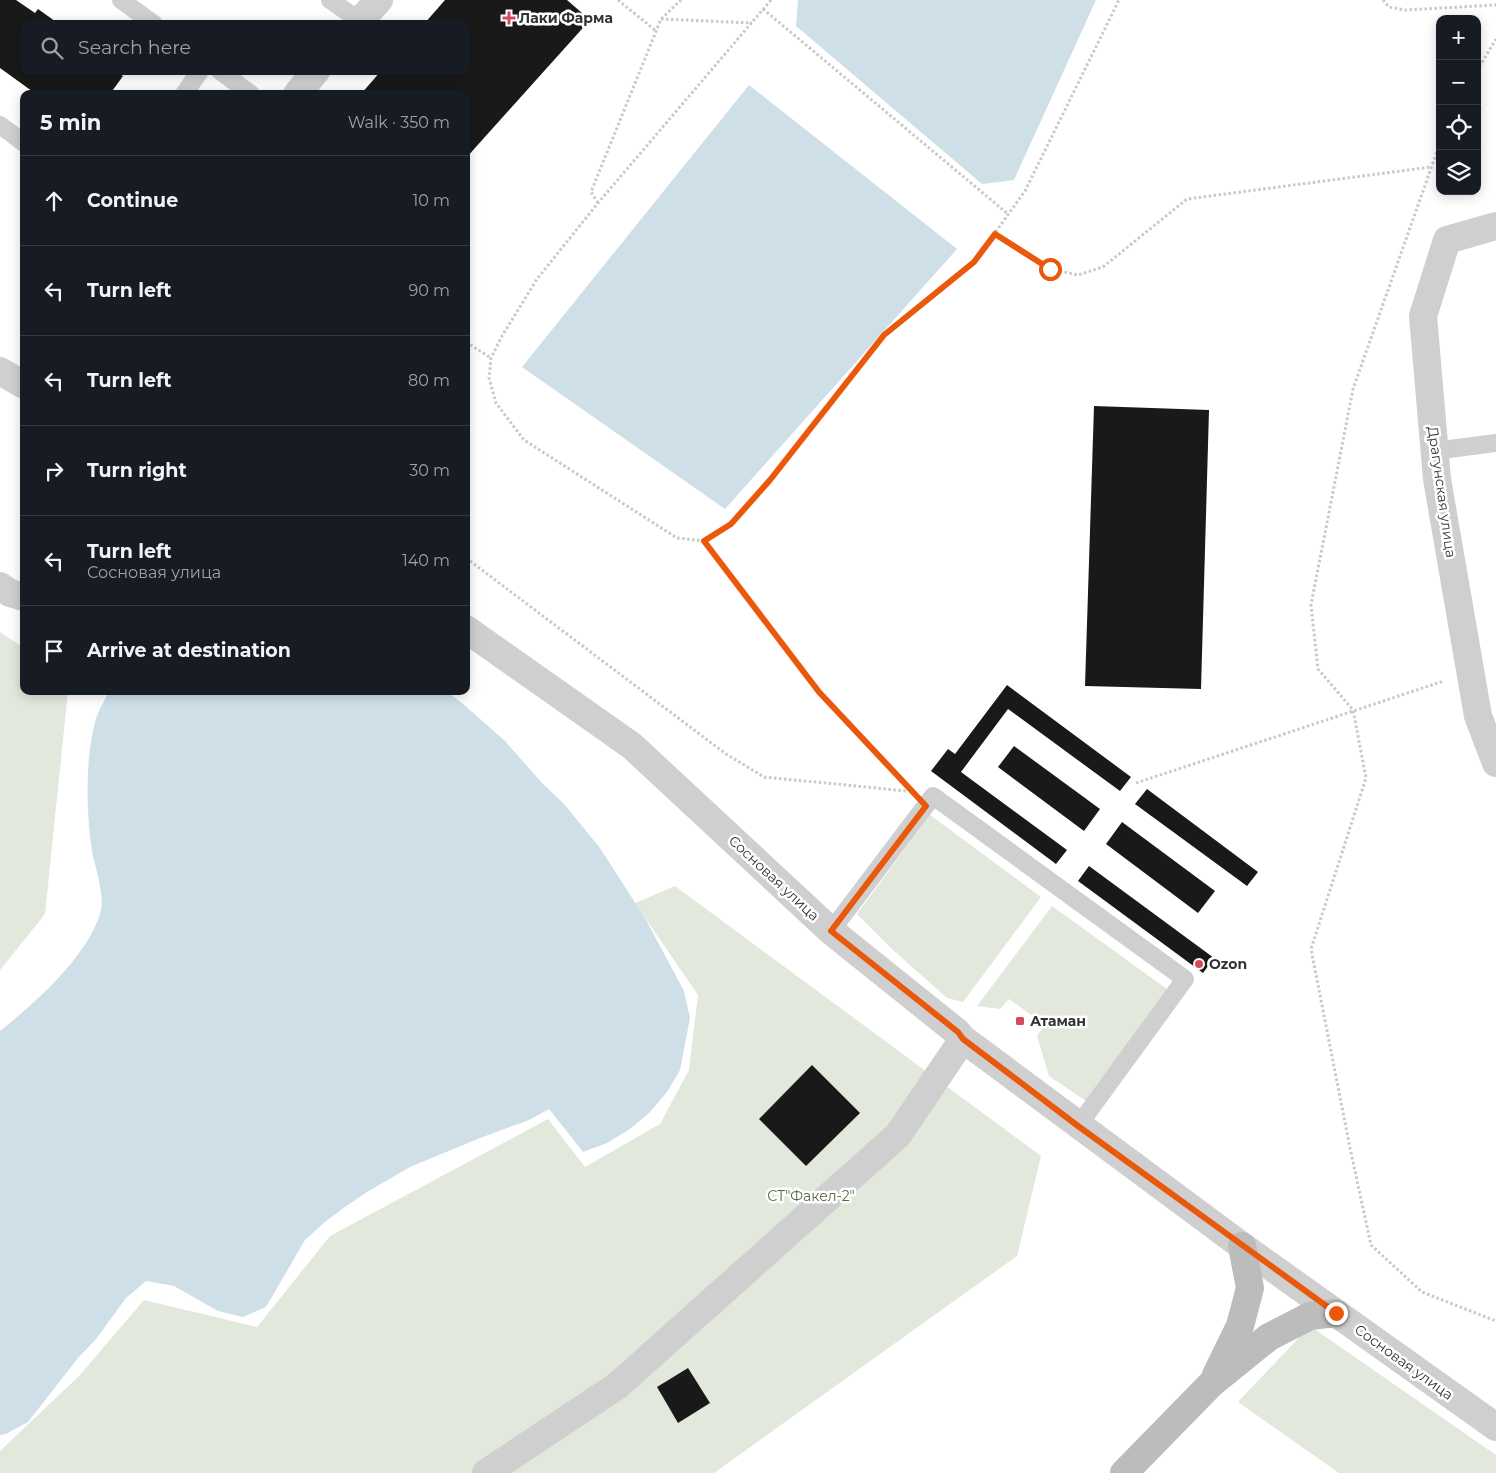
<!DOCTYPE html>
<html lang="en">
<head>
<meta charset="utf-8">
<style>
	:root { --surface:#171b24; --page:#242831; --text:#f1f3f6; --muted:#9ea1a6; --line:#363941 }
	body { margin:0; font-family:Montserrat,sans-serif; background:var(--page); color:var(--text) }
	.controls { position:absolute; right:15px; top:15px; display:grid; overflow:hidden; border-radius:10px; box-shadow:0 2px 12px #0003 }
	.controls button { width:45px; height:45px; display:grid; place-items:center; padding:0; border:0; border-bottom:1px solid var(--line); background:var(--surface); color:var(--text); font:25px sans-serif }
	.stop { position:absolute; width:15px; height:15px; margin:-11px; border:4px solid #ea580c; border-radius:50%; background:#fff }
	.stop.end { background:#ea580c; border-color:#fff; box-shadow:0 1px 5px #0008 }
	.list { margin:0; padding:0; list-style:none }
	h2 { display:flex; justify-content:space-between; align-items:center; height:65px; margin:0; padding:0 20px; font-size:21px }
	h2 small { font-size:16px; font-weight:400; color:var(--muted) }
	.list li { display:grid; grid-template-columns:32px 1fr auto; gap:15px; align-items:center; box-sizing:border-box; height:90px; padding:0 20px; border-top:1px solid var(--line) }
	.list b { display:block; font-size:19px; white-space:nowrap }
	.list p { margin:0; font-size:16px; white-space:nowrap; color:var(--muted) }
	.list em { font-size:16px; font-style:normal; color:var(--muted) }
	.icon { flex:none; width:28px; height:28px; fill:none; stroke:currentColor; stroke-width:2; stroke-linecap:round; stroke-linejoin:round }
	.map { position:relative; flex:none; width:1496px; height:1473px; overflow:hidden }
	.search { position:absolute; background:var(--surface); box-shadow:0 2px 12px #0003; left:20px; top:20px; width:450px; height:55px; display:flex; align-items:center; gap:12px; box-sizing:border-box; padding:0 18px; border-radius:10px; color:var(--muted); font-size:19px }
	.panel { position:absolute; background:var(--surface); box-shadow:0 2px 12px #0003; left:20px; top:90px; width:450px; height:605px; border-radius:10px }
	.map>svg:first-child { display:block }
</style>
</head>
<body>
<div class="map">
<svg width="1496" height="1473" viewBox="0 0 1496 1473">
	<rect width="100%" height="100%" fill="#fff"/>
	<g fill="#e2e8dc">
		<polygon points="0,632 24,648 24,691 68,691 45,914 0,970"/>
		<polygon points="930,815 1041,897 963,1002 947,998 893,950 857,914"/>
		<polygon points="675,886 1041,1156 1017,1256 714,1473 0,1473 0,1451 79,1376 144,1300 257,1327 330,1236 548,1119 585,1167 660,1124 689,1070 698,995 635,903"/>
		<polygon points="1052,906 1167,989 1086,1101 1049,1076 1037,1036 1045,1025 1009,999 1000,1009 977,1006"/>
		<polygon points="1310,1326 1496,1455 1496,1473 1339,1473 1238,1402"/>
	</g>
	<g fill="#cedfe8">
		<polygon points="798,0 1096,0 1014,180 982,184 796,26"/>
		<polygon points="749,85 957,249 725,509 522,367"/>
		<path d="M109,691H446L462,703L505,741L543,784L564,804L600,848L645,918L684,991L690,1018L680,1070L667,1092L650,1112L630,1129L607,1143L583,1152L549,1109L529,1120L480,1138L410,1167L367,1192L345,1207L325,1222L305,1240L266,1307L243,1317L218,1311L174,1286L146,1281L126,1298L96,1339L78,1358L28,1422L6,1434L0,1435V1031C35,1003 86,958 100,914C106,898 95,868 92,851C86,812 85,756 96,719C99,709 105,700 109,691Z"/>
	</g>
	<g fill="#191919">
		<polygon points="0,0 16,0 35,13 38,9 59,24 24,24 24,71 115,71 123,76 110,94 36,94 0,68"/>
		<polygon points="445,0 567,0 590,20 466,158 466,94 361,94 381,71 466,71 466,24 424,24"/>
		<polygon points="1094,406 1209,410 1201,689 1085,686"/>
		<polygon points="1007,685 1131,777 1120,791 1008,709 961,772 1067,850 1056,864 931,771 948,749 955,754"/>
		<polygon points="1014,746 1100,809 1084,831 998,767"/>
		<polygon points="1147,789 1258,872 1247,886 1135,804"/>
		<polygon points="1122,822 1215,891 1198,913 1106,844"/>
		<polygon points="1089,866 1214,958 1203,973 1078,881"/>
		<polygon points="812,1065 860,1113 806,1166 759,1119"/>
		<polygon points="688,1368 710,1403 678,1423 657,1387"/>
	</g>
	<g fill="none" stroke-linecap="round" stroke-linejoin="round">
		<g stroke="#c9c9c9" stroke-width="3" stroke-dasharray="2.5 2.5" stroke-linecap="butt">
			<polyline points="618,0 656,31"/>
			<polyline points="771,0 598,203 537,279 502,336 491,358 489,378 496,403 524,440 677,538 704,541 731,524 769,480 884,335 974,262 1025,191 1119,0"/>
			<polyline points="1383,0 1389,7 1405,10 1496,5"/>
			<polyline points="763,9 1008,214"/>
			<polyline points="661,19 752,23"/>
			<polyline points="1477,71 1496,39"/>
			<polyline points="1440,143 1353,389 1311,605 1318,669 1353,710 1366,778 1311,949 1350,1148 1371,1245 1422,1292 1496,1321"/>
			<polyline points="598,203 591,192 661,19 681,0"/>
			<polyline points="995,234 1050,269 1078,275 1103,267 1187,199 1431,167"/>
			<polyline points="466,342 491,358"/>
			<polyline points="704,541 819,692 909,787"/>
			<polyline points="466,558 726,754 764,777 907,791"/>
			<polyline points="1136,783 1444,681"/>
		</g>
		<g stroke="#cfcfcf" stroke-width="18">
			<polyline points="121,0 154,24"/>
			<polyline points="330,0 360,21"/>
			<polyline points="220,71 251,94"/>
			<polyline points="184,94 200,71"/>
			<polyline points="0,125 24,143"/>
			<polyline points="1434,451 1496,443"/>
			<polyline points="831,931 933,796 1185,979 1078,1126"/>
		</g>
		<g stroke="#cfcfcf" stroke-width="28">
			<polyline points="357,24 379,0"/>
			<polyline points="297,94 316,71"/>
			<polyline points="1496,226 1447,240 1423,316 1437,479 1478,716 1496,763"/>
			<polyline points="0,371 24,385"/>
			<polyline points="0,586 10,593 24,597"/>
			<polyline points="466,629 632,746 831,931 957,1032 963,1039 1242,1246 1496,1427"/>
			<polyline points="486,1473 617,1386 898,1135 963,1039"/>
		</g>
		<g stroke="#bcbcbc" stroke-width="28">
			<polyline points="1216,1375 1240,1326 1250,1288 1242,1246"/>
			<polyline points="1124,1473 1212,1383 1269,1337 1310,1316 1336,1313"/>
		</g>
	</g>
	<g fill="none" stroke-linecap="round" stroke-linejoin="round">
		<polyline stroke="#ea580c" stroke-width="6" points="1050,269 995,234 974,262 884,335 770,480 731,524 704,541 819,692 926,806 831,931 958,1032 963,1039 1078,1126 1336,1313"/>
	</g>
	<g fill="#d14c5b" stroke="#fff" stroke-width="2">
		<path d="M506.5 10.5h5v5h5v5h-5v5h-5v-5h-5v-5h5z"/>
		<circle cx="1199" cy="964" r="5"/>
		<rect x="1015" y="1016" width="10" height="10" rx="2.5"/>
	</g>
	<g text-anchor="middle" stroke-width="5" stroke-linejoin="round" paint-order="stroke">
		<g font-size="14" font-weight="bold" fill="#323232" stroke="#fff" text-anchor="start">
			<text x="519" y="23">Лаки Фарма</text>
			<text x="1209" y="969">Ozon</text>
			<text x="1030" y="1026">Атаман</text>
		</g>
		<g font-size="14" fill="#323232" stroke="#fff">
			<text transform="translate(1442 492) rotate(82)" y="5">Драгунская улица</text>
			<text transform="translate(774 878) rotate(43)" y="5">Сосновая улица</text>
			<text transform="translate(1404 1362) rotate(36)" y="5">Сосновая улица</text>
		</g>
		<g font-size="14" fill="#576944" stroke="#fff">
			<text x="811" y="1201">СТ"Факел-2"</text>
		</g>
	</g>
</svg>
<div class="controls">
<button>+</button>
<button>−</button>
<button><svg class="icon" aria-label="locate" viewBox="0 0 24 24"><circle cx="12" cy="12" r="6"/><path d="M12 2v4M12 18v4M2 12h4M18 12h4"/></svg></button>
<button><svg class="icon" aria-label="layers" viewBox="0 0 24 24"><path d="M12 4l9 5-9 5-9-5zM3 14l9 5 9-5"/></svg></button>
</div>
<div class="stop" style="left:1050px;top:269px"></div>
<div class="stop end" style="left:1336px;top:1313px"></div>
<div class="search"><svg class="icon" aria-label="search" viewBox="0 0 24 24"><circle cx="10" cy="10" r="6"/><path d="M15 15l6 6"/></svg>Search here</div>
<section class="panel">
<h2>5 min<small>Walk · 350 m</small></h2>
<ul class="list">
<li><svg class="icon" aria-label="ahead" viewBox="0 0 24 24"><path d="M12 20V5M6 11l6-6 6 6"/></svg><div><b>Continue</b></div><em>10 m</em></li>
<li><svg class="icon" aria-label="left" viewBox="0 0 24 24"><path d="M17 20v-9H6M10 6l-5 5 5 5"/></svg><div><b>Turn left</b></div><em>90 m</em></li>
<li><svg class="icon" aria-label="left" viewBox="0 0 24 24"><path d="M17 20v-9H6M10 6l-5 5 5 5"/></svg><div><b>Turn left</b></div><em>80 m</em></li>
<li><svg class="icon" aria-label="right" viewBox="0 0 24 24"><path d="M7 20v-9h11M14 6l5 5-5 5"/></svg><div><b>Turn right</b></div><em>30 m</em></li>
<li><svg class="icon" aria-label="left" viewBox="0 0 24 24"><path d="M17 20v-9H6M10 6l-5 5 5 5"/></svg><div><b>Turn left</b><p>Сосновая улица</p></div><em>140 m</em></li>
<li><svg class="icon" aria-label="arrive" viewBox="0 0 24 24"><path d="M6 21V4h12l-3 4 3 4H6"/></svg><div><b>Arrive at destination</b></div></li>
</ul>
</section>
</div>
</body>
</html>
